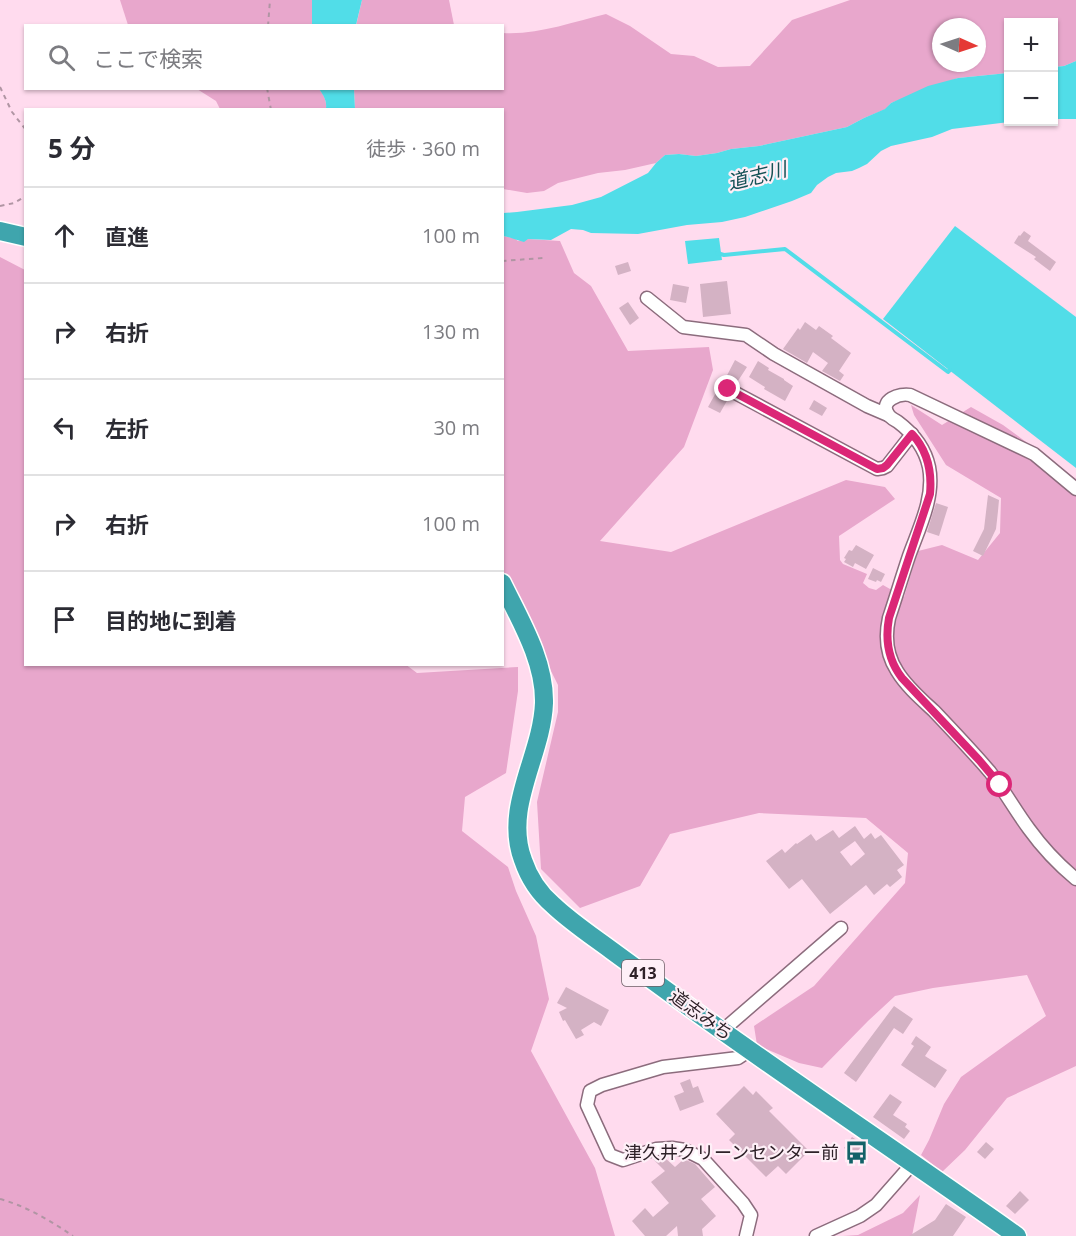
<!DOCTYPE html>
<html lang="ja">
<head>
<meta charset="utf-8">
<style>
	:root { --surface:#fff; --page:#f7f7f7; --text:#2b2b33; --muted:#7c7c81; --line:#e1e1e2 }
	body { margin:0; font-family:"Open Sans","Noto Sans JP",sans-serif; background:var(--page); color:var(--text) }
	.controls { position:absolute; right:18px; top:18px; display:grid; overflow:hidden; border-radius:0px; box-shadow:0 2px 4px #0004 }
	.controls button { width:54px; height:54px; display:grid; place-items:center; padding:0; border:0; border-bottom:2px solid var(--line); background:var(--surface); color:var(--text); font:30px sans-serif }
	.compass { position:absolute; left:932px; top:18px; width:54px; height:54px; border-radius:50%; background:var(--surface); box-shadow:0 2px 4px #0004; rotate:93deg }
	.stop { position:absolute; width:18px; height:18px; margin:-14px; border:4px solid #db2777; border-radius:50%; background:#fff }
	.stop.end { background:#db2777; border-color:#fff; box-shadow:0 2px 6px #0008 }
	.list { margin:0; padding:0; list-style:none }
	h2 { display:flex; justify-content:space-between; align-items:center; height:78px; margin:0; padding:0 24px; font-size:26px }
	h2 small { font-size:20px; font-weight:400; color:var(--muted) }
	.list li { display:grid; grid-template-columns:39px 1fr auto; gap:18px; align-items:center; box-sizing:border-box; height:96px; padding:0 24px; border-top:2px solid var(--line) }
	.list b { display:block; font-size:22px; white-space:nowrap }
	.list em { font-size:20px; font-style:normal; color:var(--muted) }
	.icon { flex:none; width:33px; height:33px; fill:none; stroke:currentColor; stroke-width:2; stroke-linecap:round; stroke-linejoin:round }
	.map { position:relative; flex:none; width:1076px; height:1236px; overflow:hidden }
	.search { position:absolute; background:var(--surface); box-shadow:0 2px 4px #0004; left:24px; top:24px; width:480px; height:66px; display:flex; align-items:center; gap:15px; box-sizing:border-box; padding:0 21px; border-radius:0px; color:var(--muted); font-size:22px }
	.panel { position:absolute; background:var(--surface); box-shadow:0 2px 4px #0004; left:24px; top:108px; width:480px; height:558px; border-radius:0px }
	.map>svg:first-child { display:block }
</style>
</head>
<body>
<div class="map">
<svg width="1076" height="1236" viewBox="0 0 1076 1236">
	<rect width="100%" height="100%" fill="#ffdbee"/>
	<g fill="#e8a7cc" fill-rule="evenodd">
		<polygon points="120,0 312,0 312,25 128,25"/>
		<polygon points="362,0 449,0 454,25 356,26"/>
		<path d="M850,0H1076V61L1064,66L1054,67V22H1008V73L958,78L891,103L886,109L864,118L847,127L759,146L731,149L717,153L696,156L679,154L665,155L656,163L625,170L598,173L558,183L544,191L527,193L503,189L502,110L355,109L354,89L502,88L503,33C538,35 572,22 606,14L630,26L671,54L694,56L718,67L750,66L792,20ZM941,27H977V63H941Z"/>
		<path d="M197,89H319C324,95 327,101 326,110L220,109L216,101Z"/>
		<polygon points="503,236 514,238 518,241 528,239 560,241 574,273 591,286 628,351 709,347 713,370 684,447 600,541 671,552 846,480 885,487 895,499 839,536 840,560 843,564 867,574 863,583 869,588 876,590 883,585 904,597 918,551 942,545 978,560 1000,533 1001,498 946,465 914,415 911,405 942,425 971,407 1003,425 1076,479 1076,1066 1007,1098 965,1150 942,1172 921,1155 929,1140 944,1104 961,1077 1046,1016 1027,975 933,988 895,996 868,1021 822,1068 799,1063 757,1045 754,1026 814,986 905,883 908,853 866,818 759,813 670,834 640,886 580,908 541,869 537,802 558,712 558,685 503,575"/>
		<polygon points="0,257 25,270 26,664 405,664 417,673 518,667 518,691 506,773 465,797 462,831 508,867 516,891 536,936 549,999 531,1051 595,1168 615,1236 0,1236"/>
		<polygon points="920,1195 912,1236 843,1236 858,1235 903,1213"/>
	</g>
	<g fill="#51dde8">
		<polygon points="312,0 362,0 356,25 312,25"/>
		<polygon points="1076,61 1076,119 1054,119 1054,67 1064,66"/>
		<path d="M1008,73L1009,122L952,129L932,137L891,146L881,151L867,164L859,168L852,171L836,173L828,177L817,185L811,193L792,201L745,217L722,222L687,225L638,234L591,233L583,230L571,229L551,240L528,239L524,242C516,240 510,237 503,236V213L517,212L572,205L601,197L648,173L656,163L665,155L679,154L696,156L717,153L731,149L759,146L847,127L864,118L885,109L891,103L928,86L958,78Z"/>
		<path d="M319,89H354L355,109H326C327,101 324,96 319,89Z"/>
		<polygon points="955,226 1076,317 1076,468 883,319"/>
		<polygon points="719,238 722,260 688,264 685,241"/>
	</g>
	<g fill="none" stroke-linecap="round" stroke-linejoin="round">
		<polyline stroke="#51dde8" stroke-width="4" points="717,253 724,255 785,249 948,372 950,370"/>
	</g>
	<g fill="#d4b2c4" fill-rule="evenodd">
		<polygon points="1024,231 1031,236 1028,241 1056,262 1050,271 1034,259 1036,257 1014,243 1019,235 1020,236"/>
		<polygon points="628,262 631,271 618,275 615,266"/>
		<polygon points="727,281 731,314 703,317 700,284"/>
		<polygon points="673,284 689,287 686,303 670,300"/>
		<polygon points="628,302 639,318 630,325 619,308"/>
		<polygon points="805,322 816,330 819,326 833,336 831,338 851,353 839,371 844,375 840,381 822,371 828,363 813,352 807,363 783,349 798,328 800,330"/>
		<polygon points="735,360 747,367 736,384 728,381 723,383"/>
		<polygon points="758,361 769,368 768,370 784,379 784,380 793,386 785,401 764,389 765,387 749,377"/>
		<polygon points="720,388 721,394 728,399 720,413 708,407 718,389 719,390"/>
		<polygon points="814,400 827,408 822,416 809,409"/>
		<polygon points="988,495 999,500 998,511 996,529 983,556 973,551 984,529"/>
		<polygon points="936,503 948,507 939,536 927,532"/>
		<polygon points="856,545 874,555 866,569 855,563 853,567 844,562 846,559 844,558 849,550 852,551"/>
		<polygon points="873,568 885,574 881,582 877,580 876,582 868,579"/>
		<path d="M855,826L864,839L871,833L875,839L881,835L904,865L897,870L902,877L890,887L887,884L874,895L866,885L830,914L802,879L789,889L766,861L782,849L785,853L796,843L797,844L811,834L816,841L833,830L839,838ZM855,841L865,854L851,866L840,852Z"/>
		<polygon points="566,987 609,1010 601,1026 594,1022 581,1030 584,1035 576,1039 565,1020 563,1021 559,1012 567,1008 557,1003"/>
		<polygon points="894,1006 913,1019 903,1034 894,1028 856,1082 844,1073"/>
		<polygon points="916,1036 931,1047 925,1056 947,1070 935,1088 901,1065 914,1046 911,1044"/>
		<polygon points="690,1079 693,1088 698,1086 704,1102 680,1111 674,1096 684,1092 680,1083"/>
		<polygon points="744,1086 753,1095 756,1091 773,1108 769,1111 809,1151 786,1174 778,1166 766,1177 729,1140 735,1134 716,1114"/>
		<polygon points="890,1094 902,1102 893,1115 907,1124 905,1127 910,1131 904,1139 873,1117"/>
		<polygon points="852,1137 863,1144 855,1155 844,1148"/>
		<polygon points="986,1142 994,1149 985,1159 977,1152"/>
		<polygon points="658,1157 664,1157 675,1167 684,1159 695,1164 715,1187 701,1199 716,1216 702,1229 703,1236 678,1236 677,1226 666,1236 645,1236 632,1221 645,1208 653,1217 669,1203 651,1182 665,1171 653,1159"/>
		<polygon points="1020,1191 1029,1200 1015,1214 1006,1206"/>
		<polygon points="946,1204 966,1217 953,1236 909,1236 935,1220"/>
	</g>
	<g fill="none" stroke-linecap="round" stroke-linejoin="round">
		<defs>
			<g id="minor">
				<polyline points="647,298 683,327 746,335 774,354 867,406 888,415"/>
				<polyline points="728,389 877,469 883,468 887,466 912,434"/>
				<path d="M1076,489L1034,454L910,395C900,393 879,400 888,414C890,418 895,420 898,422C914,434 925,448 929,467C935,497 919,528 909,556C902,577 896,597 889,618C885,636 886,654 897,671C906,686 921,699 934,711C953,731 972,751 990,772C1004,790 1015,810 1029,829C1042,847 1059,865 1076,879"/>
				<polyline points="722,1031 841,928"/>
				<polyline points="746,1236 751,1215 743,1203 703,1159 685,1150 672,1148 656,1149 623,1160 610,1155 587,1105 590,1091 602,1085 663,1067 738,1058 750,1050"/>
				<polyline points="816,1236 860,1216 876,1205 913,1163"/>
			</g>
			<g id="highway">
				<polyline points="0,231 26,237"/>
				<path d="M502,583C520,620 545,661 544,703C542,756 503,807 523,860C529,878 539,893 553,905C571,922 592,936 611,950C637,969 663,988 689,1007C797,1085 908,1159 1017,1236"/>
			</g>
		</defs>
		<use href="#minor" stroke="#8c6c7d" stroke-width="15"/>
		<use href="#highway" stroke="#fff" stroke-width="21"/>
		<g stroke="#b095a3" stroke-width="2" stroke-dasharray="4.5 4.5" stroke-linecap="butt">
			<polyline points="268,26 270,0"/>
			<polyline points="0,87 12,112 26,130"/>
			<polyline points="267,88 271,110"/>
			<polyline points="0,206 14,203 26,196"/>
			<polyline points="502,261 543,258"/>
			<path d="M0,1199C26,1206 51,1221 73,1236"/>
		</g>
		<use href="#minor" stroke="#fff" stroke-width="12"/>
		<use href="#highway" stroke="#3fa5ad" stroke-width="18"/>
	</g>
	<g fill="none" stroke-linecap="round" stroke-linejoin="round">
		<path stroke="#db2777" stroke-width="8" d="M728,389L877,469L883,468L887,465L912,434C927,450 932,472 930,494L889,618C885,640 888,660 902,678L979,760L1000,785"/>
	</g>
	<defs>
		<symbol id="bus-bare" viewBox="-9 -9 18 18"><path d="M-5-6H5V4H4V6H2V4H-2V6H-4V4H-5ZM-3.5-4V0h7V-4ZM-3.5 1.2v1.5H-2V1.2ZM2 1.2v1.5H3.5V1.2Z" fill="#126268" stroke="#feeff7" stroke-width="2.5" paint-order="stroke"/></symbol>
	</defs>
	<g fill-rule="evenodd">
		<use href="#bus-bare" x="840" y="1136" width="33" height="33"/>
	</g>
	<g text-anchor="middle" stroke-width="4.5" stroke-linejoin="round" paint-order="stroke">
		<rect fill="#feeff7" stroke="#6c5f66" stroke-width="1.5" x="622" y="960" width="42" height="26" rx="4.5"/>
		<g font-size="16" font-weight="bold" fill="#2e2128">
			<text x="643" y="979">413</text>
		</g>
		<g font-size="18" fill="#2e2128" stroke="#feeff7">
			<text transform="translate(701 1015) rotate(36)" y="6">道志みち</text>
		</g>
		<g font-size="18" fill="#2e2128" stroke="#feeff7" text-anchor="end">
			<text x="839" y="1159">津久井クリーンセンター前</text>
		</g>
		<g font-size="20" font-style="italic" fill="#165256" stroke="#feeff7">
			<text transform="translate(757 176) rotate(-14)" y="7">道志川</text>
		</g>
	</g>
</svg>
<div class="controls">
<button>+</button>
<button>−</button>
</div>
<svg class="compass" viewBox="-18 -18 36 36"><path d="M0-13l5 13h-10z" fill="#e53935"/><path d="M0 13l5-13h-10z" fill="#7c7c81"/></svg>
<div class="stop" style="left:1000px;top:785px"></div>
<div class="stop end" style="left:728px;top:389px"></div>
<div class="search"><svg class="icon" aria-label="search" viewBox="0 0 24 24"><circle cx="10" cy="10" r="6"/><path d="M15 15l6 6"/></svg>ここで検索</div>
<section class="panel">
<h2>5 分<small>徒歩 · 360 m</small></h2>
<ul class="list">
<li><svg class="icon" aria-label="ahead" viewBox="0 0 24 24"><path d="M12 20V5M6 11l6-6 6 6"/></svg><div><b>直進</b></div><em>100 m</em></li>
<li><svg class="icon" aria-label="right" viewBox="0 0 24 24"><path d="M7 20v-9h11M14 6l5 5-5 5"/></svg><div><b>右折</b></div><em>130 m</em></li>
<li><svg class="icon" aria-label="left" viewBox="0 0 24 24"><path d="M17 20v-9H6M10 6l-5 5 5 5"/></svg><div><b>左折</b></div><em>30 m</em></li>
<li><svg class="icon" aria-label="right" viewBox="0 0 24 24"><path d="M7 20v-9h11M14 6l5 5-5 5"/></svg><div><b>右折</b></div><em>100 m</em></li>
<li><svg class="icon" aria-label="arrive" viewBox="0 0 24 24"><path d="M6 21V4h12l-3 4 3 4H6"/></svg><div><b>目的地に到着</b></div></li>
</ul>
</section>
</div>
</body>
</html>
